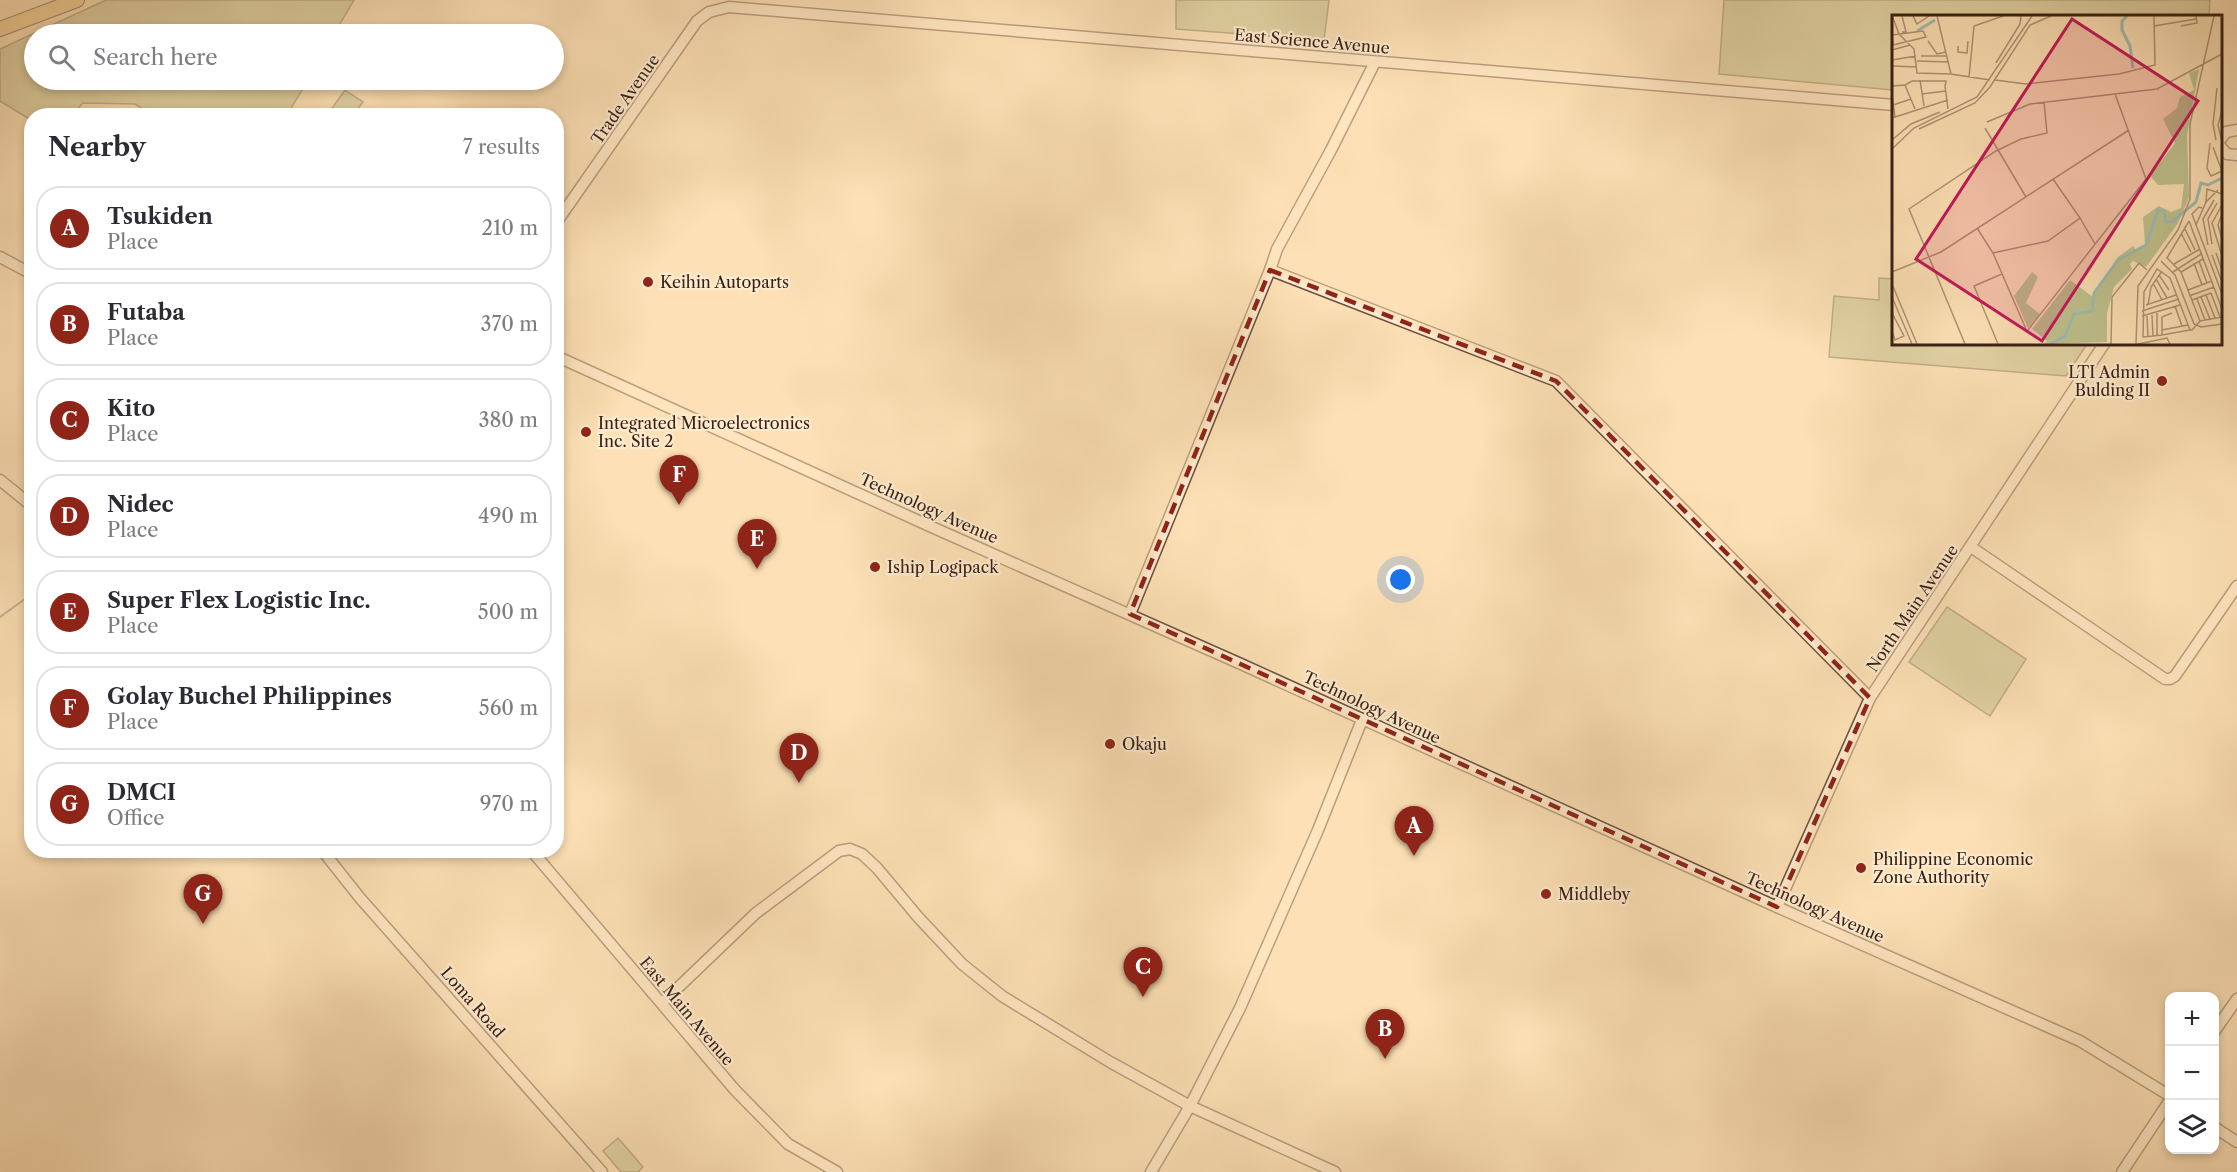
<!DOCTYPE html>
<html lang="en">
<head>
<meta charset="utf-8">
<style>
	:root { --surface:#fff; --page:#f7f7f7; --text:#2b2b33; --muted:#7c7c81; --line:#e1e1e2; --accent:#8f2418 }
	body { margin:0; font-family:"Libre Caslon Text",serif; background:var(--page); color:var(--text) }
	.controls { position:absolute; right:18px; bottom:18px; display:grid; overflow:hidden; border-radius:12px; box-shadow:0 3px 9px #0003 }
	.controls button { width:54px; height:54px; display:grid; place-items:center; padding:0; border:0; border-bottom:2px solid var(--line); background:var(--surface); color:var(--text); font:30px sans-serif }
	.you { position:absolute; left:1401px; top:580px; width:21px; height:21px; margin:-15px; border:4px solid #fff; border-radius:50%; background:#1a73e8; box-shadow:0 0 0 9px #1a73e833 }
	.badge { display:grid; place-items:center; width:39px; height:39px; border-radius:50%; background:var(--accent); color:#fff; font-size:20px; font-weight:700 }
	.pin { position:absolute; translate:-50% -50px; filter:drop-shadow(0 2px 3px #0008) }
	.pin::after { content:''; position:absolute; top:32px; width:21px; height:18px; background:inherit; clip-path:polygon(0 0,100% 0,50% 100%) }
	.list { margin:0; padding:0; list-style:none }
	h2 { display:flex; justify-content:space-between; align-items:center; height:78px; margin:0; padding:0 24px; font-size:26px }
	h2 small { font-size:20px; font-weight:400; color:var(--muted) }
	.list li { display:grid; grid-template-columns:39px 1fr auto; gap:18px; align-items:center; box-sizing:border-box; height:84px; margin:0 12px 12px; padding:0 12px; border:2px solid var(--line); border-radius:24px }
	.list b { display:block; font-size:22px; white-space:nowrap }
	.list p { margin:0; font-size:20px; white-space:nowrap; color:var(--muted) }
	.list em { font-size:20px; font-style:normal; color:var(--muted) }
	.icon { flex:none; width:33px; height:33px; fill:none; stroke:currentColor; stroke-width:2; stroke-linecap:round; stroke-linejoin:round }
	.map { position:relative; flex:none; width:2237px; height:1172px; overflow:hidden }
	.search { position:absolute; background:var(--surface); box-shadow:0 3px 9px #0003; left:24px; top:24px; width:540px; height:66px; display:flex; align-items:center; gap:15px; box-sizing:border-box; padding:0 21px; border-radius:33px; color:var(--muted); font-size:22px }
	.panel { position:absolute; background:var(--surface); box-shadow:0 3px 9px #0003; left:24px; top:108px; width:540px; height:750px; border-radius:24px }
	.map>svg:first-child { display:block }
</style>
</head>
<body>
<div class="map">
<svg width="2237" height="1172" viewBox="0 0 2237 1172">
	<rect width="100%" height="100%" fill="#fde0b5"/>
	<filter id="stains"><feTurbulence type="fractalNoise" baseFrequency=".00333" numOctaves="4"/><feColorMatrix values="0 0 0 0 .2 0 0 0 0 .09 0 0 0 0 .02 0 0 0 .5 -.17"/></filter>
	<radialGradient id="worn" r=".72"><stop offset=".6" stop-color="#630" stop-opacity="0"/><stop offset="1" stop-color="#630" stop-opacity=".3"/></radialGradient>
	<g fill="#bfc28e" stroke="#7c7152" stroke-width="1.5">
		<polygon points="106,0 354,0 334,34 34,34 34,80 308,80 287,115 153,115 135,104 83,103 72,115 32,116 31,120 0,101 0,49"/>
		<polygon points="1176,0 1329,0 1324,40 1176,29"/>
		<polygon points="1724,0 2210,0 2209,16 1894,16 1893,90 1719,74"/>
		<polygon points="345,90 363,102 353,115 327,115"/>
		<polygon points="1879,278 1893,279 1894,344 2087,344 2066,376 1829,357 1834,296 1879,300"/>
		<polygon points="1947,607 2026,659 1990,716 1909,662"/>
		<polygon points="618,1138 643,1167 638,1172 621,1172 603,1151"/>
	</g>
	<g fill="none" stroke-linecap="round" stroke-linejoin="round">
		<polyline stroke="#767e73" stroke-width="2" points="0,617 32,594"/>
		<defs>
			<g id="minor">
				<polyline points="2220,140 2226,132 2237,130"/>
				<polyline points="2220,146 2227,154 2237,155"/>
				<polyline points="556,223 697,21 709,12 729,7 1894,105"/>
				<polyline points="0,257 32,274"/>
				<polyline points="1270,270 1277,249 1331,150 1375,62"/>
				<polyline points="556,356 934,528 1241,664 1777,907 2080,1041 2170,1096"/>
				<polyline points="0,480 32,506"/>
				<polyline points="1971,547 2165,679 2170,679 2175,676 2237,586"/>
				<polyline points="1130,614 1270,270 1556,381 1870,698"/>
				<polyline points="322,850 360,898 602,1172"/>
				<polyline points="531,850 735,1090 788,1144 837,1172"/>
				<polyline points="1777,907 1870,698 2104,344"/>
				<polyline points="662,1003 756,913 839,851 850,849 862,854 877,868 918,917 962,964 1002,996 1110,1062 1190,1106 1335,1172"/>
				<polyline points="2214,1032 2237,999"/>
				<polyline points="2214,1127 2237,1142"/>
				<polyline points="1151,1172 1190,1106 1240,1008 1318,830 1362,720"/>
				<polyline points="2122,1172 2170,1100"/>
			</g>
			<polyline id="major" points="0,29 77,0"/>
		</defs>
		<use href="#minor" stroke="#6a503d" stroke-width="13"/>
		<use href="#major" stroke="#392015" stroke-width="16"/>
		<use href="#minor" stroke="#feebcf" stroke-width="10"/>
		<use href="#major" stroke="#eec07a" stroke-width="14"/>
	</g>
	<path d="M0 0H2237V1172H0ZM1270,270L1556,381L1870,698L1777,907L1130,614Z" fill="#fde0b5" fill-opacity=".55" fill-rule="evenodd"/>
	<path fill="none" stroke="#8f2418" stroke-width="4.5" stroke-dasharray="12 8" stroke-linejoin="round" d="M1270,270L1556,381L1870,698L1777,907L1130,614Z"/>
	<g fill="#8f2418" stroke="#feebcf" stroke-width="2">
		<circle cx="648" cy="282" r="6"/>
		<circle cx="2162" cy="381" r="6"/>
		<circle cx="586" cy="432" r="6"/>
		<circle cx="875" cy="567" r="6"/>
		<circle cx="1110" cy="744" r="6"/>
		<circle cx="1861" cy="868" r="6"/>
		<circle cx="1546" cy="894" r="6"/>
	</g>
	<g text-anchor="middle" stroke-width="4.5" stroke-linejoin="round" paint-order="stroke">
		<g font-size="16" fill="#392015" stroke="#feebcf">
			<text transform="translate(1312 41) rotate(5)" y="6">East Science Avenue</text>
			<text transform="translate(625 99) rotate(-55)" y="6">Trade Avenue</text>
			<text transform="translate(929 508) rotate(24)" y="6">Technology Avenue</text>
			<text transform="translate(1912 608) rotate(-56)" y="6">North Main Avenue</text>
			<text transform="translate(1372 707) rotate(25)" y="6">Technology Avenue</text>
			<text transform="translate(1815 907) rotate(24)" y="6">Technology Avenue</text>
			<text transform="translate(473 1002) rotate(49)" y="6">Loma Road</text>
			<text transform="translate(687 1011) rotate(50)" y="6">East Main Avenue</text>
		</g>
		<g font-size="16" fill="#392015" stroke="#feebcf" text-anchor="start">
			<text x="660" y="288">Keihin Autoparts</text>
			<text x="2150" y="378" text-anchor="end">LTI Admin<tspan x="2150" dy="18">Bulding II</tspan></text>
			<text x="598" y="429">Integrated Microelectronics<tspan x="598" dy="18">Inc. Site 2</tspan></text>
			<text x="887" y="573">Iship Logipack</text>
			<text x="1122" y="750">Okaju</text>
			<text x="1873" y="865">Philippine Economic<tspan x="1873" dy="18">Zone Authority</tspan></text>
			<text x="1558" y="900">Middleby</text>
		</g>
	</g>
	<g transform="translate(1892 15)">
		<rect width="330" height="330" fill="#fde0b5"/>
		<path d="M307,54L295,120L297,182L286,208L254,252L241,246L238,249L240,254L222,272L215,298V327L152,329L155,326L140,314L178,265L201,282L226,242L241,231L244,235L253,230L251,202L267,191L279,197L289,193L292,169L266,170L258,161L283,128L271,104L285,93L288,82L302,75L297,58ZM140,257L146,262L134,288L148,299L136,313L122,281Z" fill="#bfc28e"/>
		<path fill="none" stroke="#9fbdb1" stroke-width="3" d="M235,1L230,6V15L238,31L241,53M25,16L43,5M159,329L173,321L182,299L200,296L202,278L226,245L254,230L266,195L272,196L274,207H280L304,187L309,168L316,170L330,163"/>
		<path fill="none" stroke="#af9375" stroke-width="1.5" d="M21,1L25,9L37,1M45,1L59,59L98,65M1,3L7,19L22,34L25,58L58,59M262,11L304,4M289,11L305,8L304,1M31,16L34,22L1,30L0,20ZM10,17H14L10,1M36,26L45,39L54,37M66,31V37L75,38L76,26M0,35L18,30M29,41H55M0,45L24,41M25,46L57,47M104,48L128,9L129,1M0,51L25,52M77,62L82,11L111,1M28,65L32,91M103,65L134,69L227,59L263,50L262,1M13,70L20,66H54L53,71M0,71L13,70L23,94M53,71L56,94M30,79L54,76M0,80L3,102M1,90L19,84M0,103L56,85M95,107L138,89L265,74L330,39M93,113L134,182M27,114L83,88L98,72L138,10L159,1M329,123L326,110L330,95M0,125L19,109L48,97M324,125L321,109L325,73M318,128L315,153L319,161L330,156L321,132M0,134L22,113L85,82L140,1M314,187L315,174L330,179M330,190L320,208L330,241M310,193L307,192L300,199L330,279M330,199L326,210L330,224M188,203L203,229M297,206L275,243L289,257L308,306L330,302M297,206L330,294M304,210L314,187L326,175M292,212L303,235M85,213L101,238L134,314M289,218L299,237M320,229L316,204L325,188M316,230L311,204L322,185M101,238L156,226L188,203L161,164M324,238L330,255M320,240L330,267M307,246L315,268M302,248L310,270M282,249L308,234M273,250L269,246L283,260L302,309L309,312L330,309M0,257L49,237L237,115M281,257L309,239M289,257L311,244M267,260L277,275M264,264L275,283M261,268L270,285M0,269L25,329M296,275L320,266M319,278L328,302M314,280L323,303M297,281L322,272M0,282L20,329M309,282L318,304M305,284L313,305M300,285L319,278M254,290L284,280M256,290L259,272L270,256M283,291L290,311M250,296L287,284M0,298L12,321L3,325L0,316M265,298V321M260,300L261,321M250,301L288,290M255,301L256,322M136,315L254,164L223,79M270,315L296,310M298,315L278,263L265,254L252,277L251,322L261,321L270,320L298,315H300L308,306M270,320V302L280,298M73,329L17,194L104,136L129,124L155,118L152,87M106,329L82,271L110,259M219,329L220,282L247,248L255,255M244,329L246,271L286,215L298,184V109L322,1M246,329L275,323L278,329"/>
		<path fill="#c2185b" fill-opacity="0.15" stroke="#c2185b" stroke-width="3" d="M180,4L306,86L150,326L24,244Z"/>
		<rect width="330" height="330" fill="none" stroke="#392015" stroke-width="3"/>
	</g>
	<rect width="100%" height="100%" filter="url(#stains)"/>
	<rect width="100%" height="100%" fill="url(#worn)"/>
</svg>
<div class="controls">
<button>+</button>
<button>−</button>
<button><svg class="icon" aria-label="layers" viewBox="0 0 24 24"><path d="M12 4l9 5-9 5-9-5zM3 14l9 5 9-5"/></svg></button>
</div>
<div class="you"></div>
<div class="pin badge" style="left:1414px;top:856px">A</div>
<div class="pin badge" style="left:1385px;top:1059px">B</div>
<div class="pin badge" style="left:1143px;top:997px">C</div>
<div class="pin badge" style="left:799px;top:783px">D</div>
<div class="pin badge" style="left:757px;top:569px">E</div>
<div class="pin badge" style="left:679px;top:505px">F</div>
<div class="pin badge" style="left:203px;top:924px">G</div>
<div class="search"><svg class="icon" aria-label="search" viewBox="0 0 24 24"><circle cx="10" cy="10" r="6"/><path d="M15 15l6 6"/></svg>Search here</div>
<section class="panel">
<h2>Nearby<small>7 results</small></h2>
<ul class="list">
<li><span class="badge">A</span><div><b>Tsukiden</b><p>Place</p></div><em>210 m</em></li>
<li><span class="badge">B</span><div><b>Futaba</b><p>Place</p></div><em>370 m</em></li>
<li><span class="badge">C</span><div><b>Kito</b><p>Place</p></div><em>380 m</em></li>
<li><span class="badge">D</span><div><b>Nidec</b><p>Place</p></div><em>490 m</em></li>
<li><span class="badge">E</span><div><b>Super Flex Logistic Inc.</b><p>Place</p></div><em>500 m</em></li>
<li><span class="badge">F</span><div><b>Golay Buchel Philippines</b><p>Place</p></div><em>560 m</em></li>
<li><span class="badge">G</span><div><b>DMCI</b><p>Office</p></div><em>970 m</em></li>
</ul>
</section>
</div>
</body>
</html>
